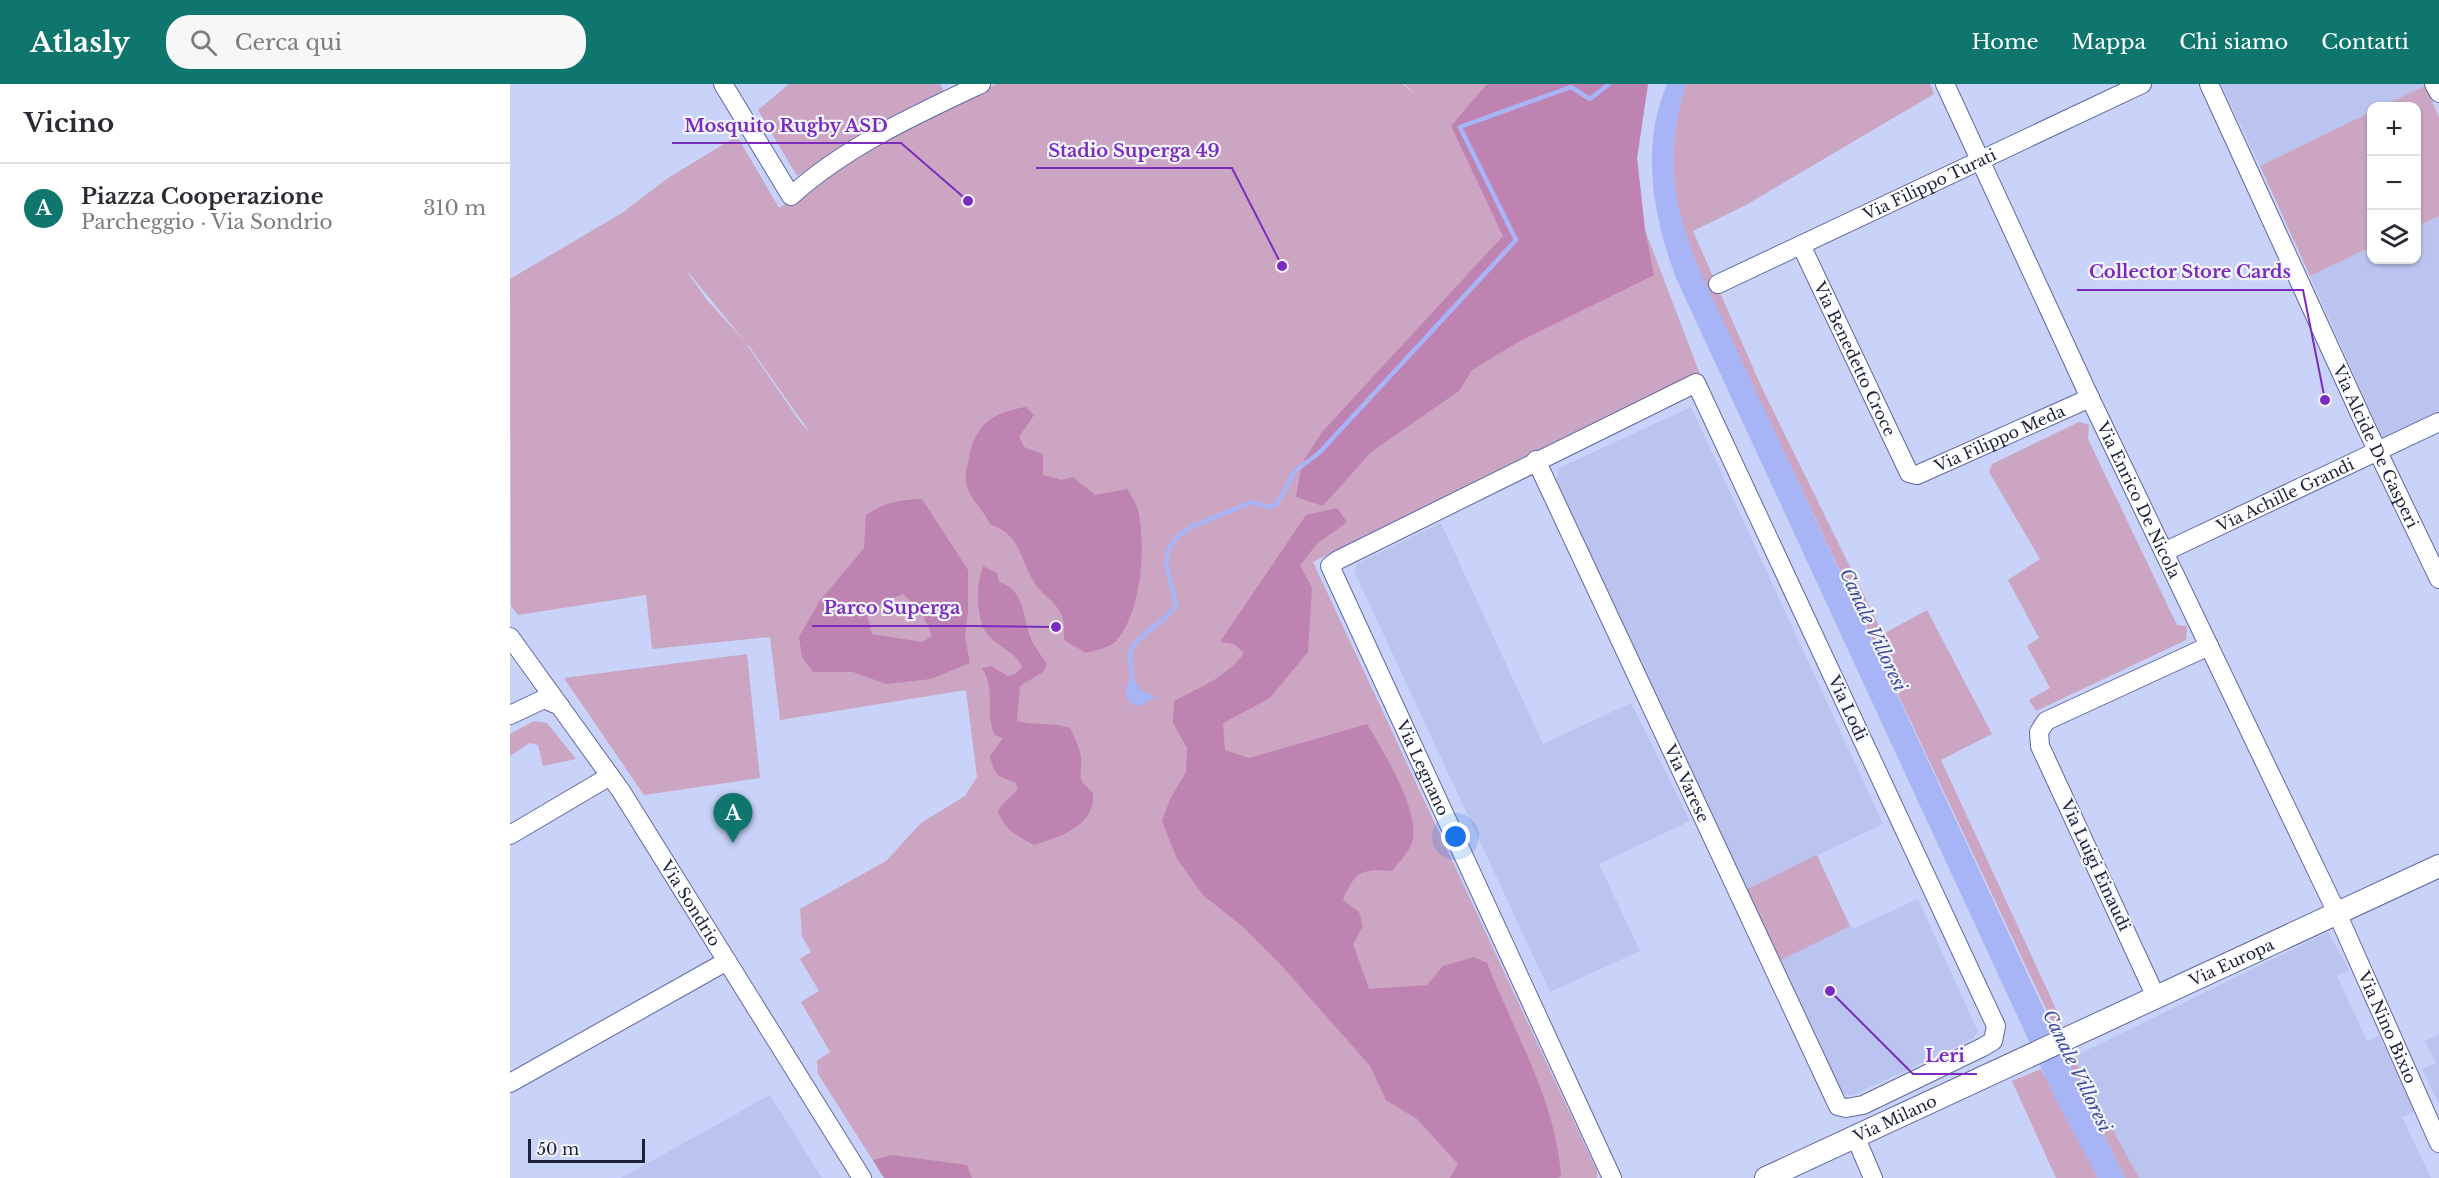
<!DOCTYPE html>
<html lang="it">
<head>
<meta charset="utf-8">
<style>
	:root { --surface:#fff; --page:#f7f7f7; --text:#2b2b33; --muted:#7c7c81; --line:#e1e1e2; --accent:#0f766e }
	body { margin:0; font-family:"Libre Baskerville",serif; background:var(--page); color:var(--text) }
	.controls { position:absolute; right:18px; top:18px; display:grid; overflow:hidden; border-radius:12px; box-shadow:0 2px 4px #0004 }
	.controls button { width:54px; height:54px; display:grid; place-items:center; padding:0; border:0; border-bottom:2px solid var(--line); background:var(--surface); color:var(--text); font:30px sans-serif }
	.scale { position:absolute; left:18px; bottom:15px; width:117px; box-sizing:border-box; padding-left:6px; border:3px solid #1d223a; border-top:0; font-size:16px; line-height:21px; white-space:nowrap; color:#1d223a; -webkit-text-stroke:4px #f3f5fc; paint-order:stroke }
	.you { position:absolute; left:946px; top:753px; width:21px; height:21px; margin:-15px; border:4px solid #fff; border-radius:50%; background:#1a73e8; box-shadow:0 0 0 9px #1a73e833 }
	.badge { display:grid; place-items:center; width:39px; height:39px; border-radius:50%; background:var(--accent); color:#fff; font-size:20px; font-weight:700 }
	.pin { position:absolute; translate:-50% -50px; filter:drop-shadow(0 2px 3px #0008) }
	.pin::after { content:''; position:absolute; top:32px; width:21px; height:18px; background:inherit; clip-path:polygon(0 0,100% 0,50% 100%) }
	.list { margin:0; padding:0; list-style:none }
	h2 { display:flex; justify-content:space-between; align-items:center; height:78px; margin:0; padding:0 24px; font-size:26px }
	h2 small { font-size:20px; font-weight:400; color:var(--muted) }
	.list li { display:grid; grid-template-columns:39px 1fr auto; gap:18px; align-items:center; box-sizing:border-box; height:90px; padding:0 24px; border-top:2px solid var(--line) }
	.list b { display:block; font-size:22px; white-space:nowrap }
	.list p { margin:0; font-size:20px; white-space:nowrap; color:var(--muted) }
	.list em { font-size:20px; font-style:normal; color:var(--muted) }
	.icon { flex:none; width:33px; height:33px; fill:none; stroke:currentColor; stroke-width:2; stroke-linecap:round; stroke-linejoin:round }
	.map { position:relative; flex:none; width:1929px; height:1094px; overflow:hidden }
	header { display:flex; align-items:center; gap:36px; box-sizing:border-box; height:84px; padding:0 30px; background:var(--accent); color:#fff }
	header strong { font-size:28px }
	nav { display:flex; gap:33px; margin-inline-start:auto; font-size:21px }
	.search { width:420px; height:54px; background:var(--page); display:flex; align-items:center; gap:15px; box-sizing:border-box; padding:0 21px; border-radius:24px; color:var(--muted); font-size:22px }
	main { display:flex }
	aside { flex:1; background:var(--surface) }
	.map>svg:first-child { display:block }
</style>
</head>
<body>
<header>
<strong>Atlasly</strong>
<div class="search"><svg class="icon" aria-label="search" viewBox="0 0 24 24"><circle cx="10" cy="10" r="6"/><path d="M15 15l6 6"/></svg>Cerca qui</div>
<nav><a>Home</a><a>Mappa</a><a>Chi siamo</a><a>Contatti</a></nav>
</header>
<main>
<aside>
<h2>Vicino<small></small></h2>
<ul class="list">
<li><span class="badge">A</span><div><b>Piazza Cooperazione</b><p>Parcheggio · Via Sondrio</p></div><em>310 m</em></li>
</ul>
</aside>
<div class="map">
<svg width="1929" height="1094" viewBox="0 0 1929 1094">
	<rect width="100%" height="100%" fill="#c9d2f9"/>
	<g fill="#bac4ee">
		<polygon points="1711,0 1913,0 1915,2 1872,22 1862,22 1861,28 1750,82"/>
		<polygon points="1929,132 1929,328 1873,355 1800,192 1861,163 1862,176 1906,176 1907,142"/>
		<polygon points="1181,323 1373,740 1237,805 1046,398 1049,384"/>
		<polygon points="931,439 1033,660 1121,619 1180,737 1089,780 1130,867 1040,908 844,487 848,479"/>
		<polygon points="1408,815 1468,948 1463,955 1341,1012 1331,1008 1271,876 1340,842 1345,844"/>
		<polygon points="1818,848 1839,886 1827,892 1857,957 1869,952 1906,1027 1892,1033 1921,1094 1629,1094 1563,973"/>
		<polygon points="1929,950 1929,1020 1912,985 1926,979 1915,957"/>
		<polygon points="260,1011 312,1094 111,1094"/>
	</g>
	<g fill="#cba5c2" fill-rule="evenodd">
		<polygon points="279,0 430,0 434,8 287,92 248,26"/>
		<path d="M487,0H893L904,10L895,0H1138L1127,74L1135,146L1191,293L1164,303L803,478L1087,1087V1094H374L308,990L307,977L320,968L291,918L309,907L290,875L301,868L292,852L290,825L376,777L411,739L455,712L467,693L456,606L270,636L260,553L142,565L136,511L8,531L1,522L0,195L112,129L158,94L227,52L269,124L399,42ZM178,189H179L237,260L197,216ZM237,261L239,262L301,350L291,339Z"/>
		<path d="M1176,0H1420L1424,10L1236,121L1183,147L1251,302L1373,550L1417,526L1482,650L1431,676L1552,938L1544,942L1222,257C1179,164 1143,104 1176,0Z"/>
		<polygon points="1915,2 1929,33 1929,132 1907,142 1906,22 1872,22"/>
		<polygon points="1861,28 1861,163 1800,192 1750,82"/>
		<polygon points="1569,338 1579,341 1578,355 1667,541 1677,542 1676,556 1526,627 1519,616 1540,604 1517,562 1529,554 1498,496 1530,475 1479,388 1482,380"/>
		<polygon points="237,570 250,694 134,711 54,594"/>
		<polygon points="24,637 37,639 66,675 33,682 28,661 20,659 0,672 0,650"/>
		<polygon points="1307,771 1340,842 1271,876 1237,805"/>
		<polygon points="1563,973 1629,1094 1615,1094 1557,975"/>
		<polygon points="1531,985 1588,1094 1546,1094 1502,997"/>
	</g>
	<g fill="#bf83b2" fill-rule="evenodd">
		<polygon points="977,0 1138,0 1127,74 1135,146 1144,191 1010,257 962,286 949,307 861,368 813,422 786,413 792,379 812,348 993,152 941,42"/>
		<path d="M516,323L524,331L509,353L514,363L533,370V391L551,396L563,393L585,411L617,405C621,412 626,419 628,426C636,464 632,527 606,557C600,564 585,566 576,569L554,556C554,547 555,536 550,528C544,517 533,511 526,501C509,476 512,451 480,440C475,428 462,417 458,405C453,392 457,386 459,374C465,340 483,328 516,323Z"/>
		<path d="M412,415L458,486V527L455,553L460,579L421,595L376,600L343,588H303L292,573L289,553L309,518L354,464L356,431C375,418 390,416 412,415ZM393,510L412,529L422,552L412,558L362,550L357,531L375,517Z"/>
		<path d="M827,424L837,438L808,459L790,481L802,504L798,568L760,614L713,639L715,666L739,674L857,640C872,665 914,732 901,761C897,770 888,779 882,787C852,784 844,788 833,816L849,828L853,842L843,860L859,905L917,901L933,882L964,873L977,879C1004,948 1046,1017 1051,1092L1046,1094H940L948,1080L907,1035L876,1016L860,982L771,881L733,843L693,811L667,775L652,737L660,715L676,688L677,664L663,639L664,617C690,603 716,594 734,569L724,560L710,558L796,431Z"/>
		<path d="M473,482L487,489L489,498C515,506 512,531 520,552C524,563 531,571 537,580L533,588L510,602L507,637C526,642 543,638 560,644C564,653 571,665 571,676C572,696 565,692 583,709C586,742 549,753 524,761C507,752 494,745 488,727C494,716 502,714 508,704L505,698C487,693 484,690 480,672L493,654L485,651C474,630 487,608 472,584L481,582L498,592L505,590L512,583C505,567 489,564 478,551C465,534 466,501 473,482Z"/>
		<polygon points="382,1071 457,1081 462,1094 374,1094 363,1076"/>
	</g>
	<g fill="#a7b5f6">
		<path d="M1157,0H1176C1154,70 1162,119 1189,185L1557,975L1615,1094H1588L1548,1020L1166,194C1143,132 1130,63 1157,0Z"/>
		<path d="M622,591L631,607L646,612L632,621H623C613,612 615,601 622,591Z"/>
	</g>
	<g fill="none" stroke-linecap="round" stroke-linejoin="round">
		<path stroke="#a7b5f6" stroke-width="4.5" d="M622,591C622,585 620,577 620,571C621,553 657,538 666,521L656,478L659,464L669,451L681,443L742,418L759,423L767,420L785,387L809,369L1006,156L950,43L1061,3L1080,15L1099,0"/>
		<defs>
			<g id="minor">
				<path d="M213,0L281,112C335,63 405,31 471,0"/>
				<path id="s1" d="M1435,0L1580,314L1827,829L1929,1059"/>
				<path id="s2" d="M1699,0L1856,343L1929,495"/>
				<polyline points="1924,0 1929,9"/>
				<path id="s3" d="M1291,161L1399,389L1407,391L1580,314"/>
				<path id="s4" d="M1208,200L1632,0"/>
				<path id="s5" d="M1026,376L1328,1022L1336,1024L1353,1021L1473,963L1483,957L1486,942L1186,299L828,476L820,482L1102,1094"/>
				<path id="s6" d="M1654,468L1929,338"/>
				<path id="s7" d="M0,553L111,707L352,1094"/>
				<polyline points="0,631 34,615 50,622"/>
				<polyline points="0,751 100,692"/>
				<polyline points="1646,913 1530,662 1529,648 1536,637 1699,562"/>
				<polyline points="0,999 217,877"/>
				<polyline points="1345,1052 1363,1094"/>
			</g>
			<g id="tertiary">
				<path id="s8" d="M1256,1094L1929,782"/>
			</g>
		</defs>
		<use href="#minor" stroke="#5d68a2" stroke-width="20"/>
		<use href="#tertiary" stroke="#5d68a2" stroke-width="24"/>
		<use href="#minor" stroke="#fff" stroke-width="18"/>
		<use href="#tertiary" stroke="#fff" stroke-width="22"/>
	</g>
	<g text-anchor="middle" stroke-width="4.5" stroke-linejoin="round" paint-order="stroke">
		<g font-size="16" fill="#1d223a" stroke="#f3f5fc">
			<text dy="6" stroke="none"><textPath href="#s4" startOffset="234">Via Filippo Turati</textPath></text>
			<text dy="6" stroke="none"><textPath href="#s3" startOffset="126">Via Benedetto Croce</textPath></text>
			<text dy="6" stroke="none"><textPath href="#s3" startOffset="351">Via Filippo Meda</textPath></text>
			<text dy="6" stroke="none"><textPath href="#s2" startOffset="399">Via Alcide De Gasperi</textPath></text>
			<text dy="6" stroke="none"><textPath href="#s6" startOffset="134">Via Achille Grandi</textPath></text>
			<text dy="6" stroke="none"><textPath href="#s1" startOffset="459">Via Enrico De Nicola</textPath></text>
			<text transform="translate(1338 624) rotate(65)" y="6">Via Lodi</text>
			<text dy="6" stroke="none"><textPath href="#s5" startOffset="2240">Via Legnano</textPath></text>
			<text dy="6" stroke="none"><textPath href="#s5" startOffset="357">Via Varese</textPath></text>
			<text transform="translate(1586 781) rotate(65)" y="6">Via Luigi Einaudi</text>
			<text dy="6" stroke="none"><textPath href="#s7" startOffset="322">Via Sondrio</textPath></text>
			<text dy="6" stroke="none"><textPath href="#s8" startOffset="513">Via Europa</textPath></text>
			<text dy="6" stroke="none"><textPath href="#s1" startOffset="1042">Via Nino Bixio</textPath></text>
			<text dy="6" stroke="none"><textPath href="#s8" startOffset="142">Via Milano</textPath></text>
		</g>
		<g font-size="18" font-style="italic" fill="#414b98" stroke="#f3f5fc">
			<text transform="translate(1363 546) rotate(65)" y="6">Canale Villoresi</text>
			<text transform="translate(1567 987) rotate(64)" y="6">Canale Villoresi</text>
		</g>
	</g>
	<path fill="none" stroke="#7b2cbf" stroke-width="2" d="M458 117L391 59H162M772 182L722 84H526M1815 316L1793 206H1567M546 543L463 542H302M1320 907L1403 990H1467"/>
	<g fill="#7b2cbf" stroke="#f3f5fc" stroke-width="2">
		<circle cx="458" cy="117" r="6"/>
		<circle cx="772" cy="182" r="6"/>
		<circle cx="1815" cy="316" r="6"/>
		<circle cx="546" cy="543" r="6"/>
		<circle cx="1320" cy="907" r="6"/>
	</g>
	<g font-size="18" text-anchor="middle" font-weight="bold" fill="#7b2cbf" stroke="#f3f5fc" stroke-width="4.5" stroke-linejoin="round" paint-order="stroke">
		<text x="276" y="48">Mosquito Rugby ASD</text>
		<text x="624" y="73">Stadio Superga 49</text>
		<text x="1680" y="194">Collector Store Cards</text>
		<text x="382" y="530">Parco Superga</text>
		<text x="1435" y="978">Leri</text>
	</g>
</svg>
<div class="controls">
<button>+</button>
<button>−</button>
<button><svg class="icon" aria-label="layers" viewBox="0 0 24 24"><path d="M12 4l9 5-9 5-9-5zM3 14l9 5 9-5"/></svg></button>
</div>
<div class="scale">50 m</div>
<div class="you"></div>
<div class="pin badge" style="left:223px;top:759px">A</div>
</div>
</main>
</body>
</html>
